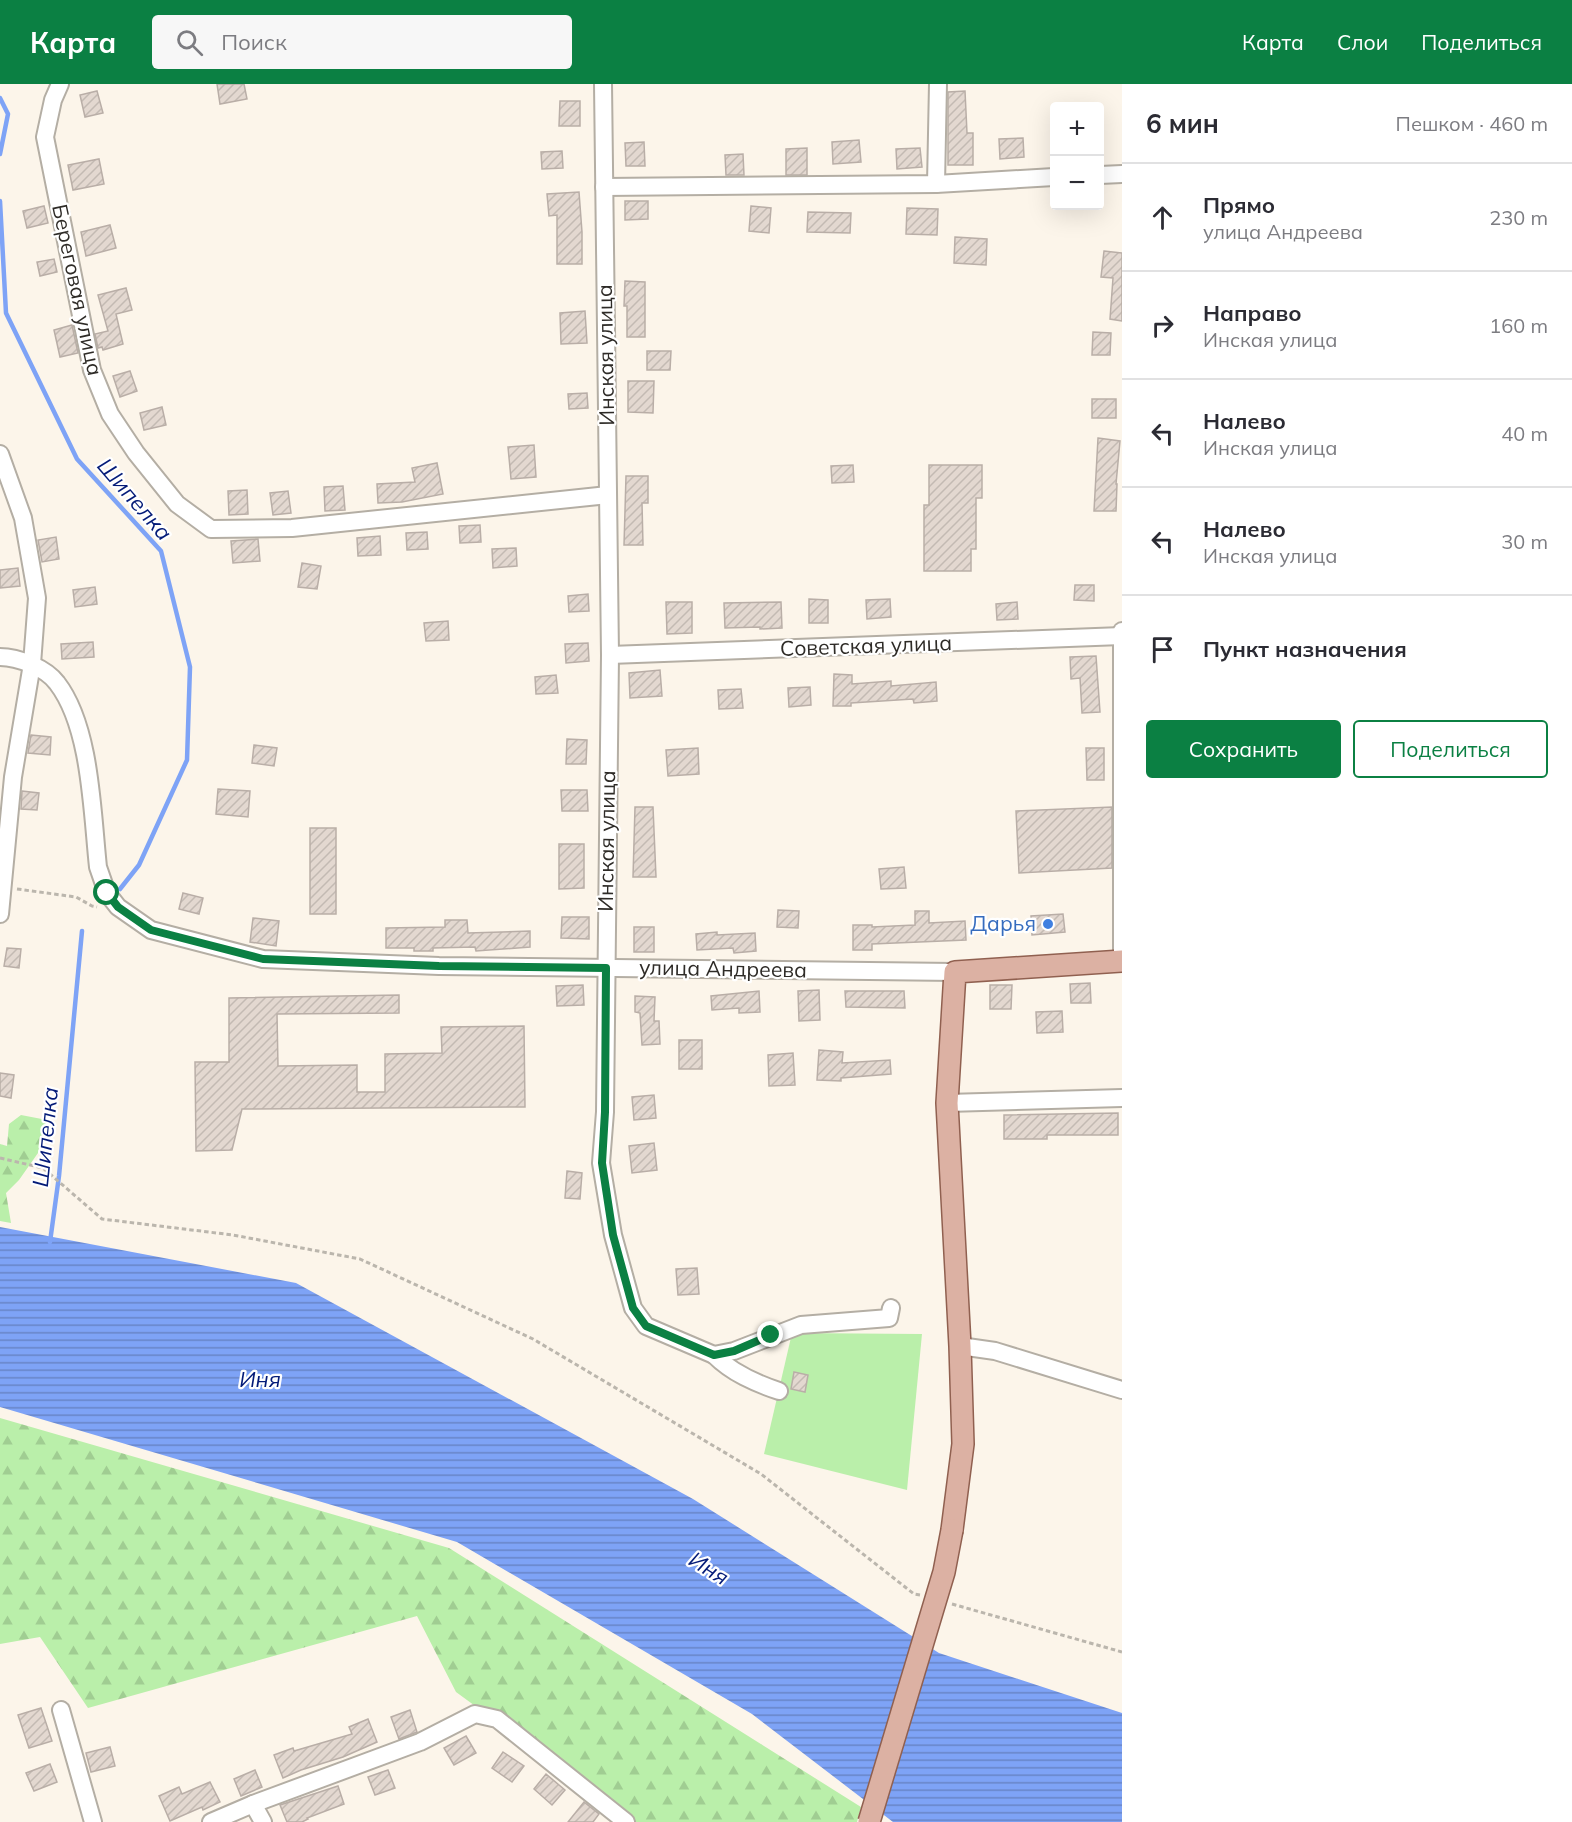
<!DOCTYPE html>
<html lang="ru">
<head>
<meta charset="utf-8">
<style>
	:root { --surface:#fff; --page:#f7f7f7; --text:#2b2b33; --muted:#7c7c81; --line:#e1e1e2; --accent:#0b8043 }
	body { margin:0; font-family:Mulish,sans-serif; background:var(--page); color:var(--text) }
	.controls { position:absolute; right:18px; top:18px; display:grid; overflow:hidden; border-radius:6px; box-shadow:0 6px 24px #0002 }
	.controls button { width:54px; height:54px; display:grid; place-items:center; padding:0; border:0; border-bottom:2px solid var(--line); background:var(--surface); color:var(--text); font:30px sans-serif }
	.stop { position:absolute; width:18px; height:18px; margin:-14px; border:4px solid #0b8043; border-radius:50%; background:#fff }
	.stop.end { background:#0b8043; border-color:#fff; box-shadow:0 2px 6px #0008 }
	.list { margin:0; padding:0; list-style:none }
	h2 { display:flex; justify-content:space-between; align-items:center; height:78px; margin:0; padding:0 24px; font-size:26px }
	h2 small { font-size:20px; font-weight:400; color:var(--muted) }
	.list li { display:grid; grid-template-columns:39px 1fr auto; gap:18px; align-items:center; box-sizing:border-box; height:108px; padding:0 24px; border-top:2px solid var(--line) }
	.list b { display:block; font-size:22px; white-space:nowrap }
	.list p { margin:0; font-size:20px; white-space:nowrap; color:var(--muted) }
	.list em { font-size:20px; font-style:normal; color:var(--muted) }
	.actions { display:flex; gap:12px; padding:18px 24px }
	.actions a { flex:1; padding:14px 0; border:2px solid var(--accent); border-radius:6px; text-align:center; font-size:21px; color:var(--accent) }
	.actions .main { background:var(--accent); color:#fff }
	.icon { flex:none; width:33px; height:33px; fill:none; stroke:currentColor; stroke-width:2; stroke-linecap:round; stroke-linejoin:round }
	.map { position:relative; flex:none; width:1122px; height:1738px; overflow:hidden }
	header { display:flex; align-items:center; gap:36px; box-sizing:border-box; height:84px; padding:0 30px; background:var(--accent); color:#fff }
	header strong { font-size:28px }
	nav { display:flex; gap:33px; margin-inline-start:auto; font-size:21px }
	.search { width:420px; height:54px; background:var(--page); display:flex; align-items:center; gap:15px; box-sizing:border-box; padding:0 21px; border-radius:6px; color:var(--muted); font-size:22px }
	main { display:flex }
	aside { flex:1; background:var(--surface) }
	.map>svg:first-child { display:block }
</style>
</head>
<body>
<header>
<strong>Карта</strong>
<div class="search"><svg class="icon" aria-label="search" viewBox="0 0 24 24"><circle cx="10" cy="10" r="6"/><path d="M15 15l6 6"/></svg>Поиск</div>
<nav><a>Карта</a><a>Слои</a><a>Поделиться</a></nav>
</header>
<main>
<div class="map">
<svg width="1122" height="1738" viewBox="0 0 1122 1738">
	<defs>
		<pattern id="forest-firs" width="22" height="20" patternUnits="userSpaceOnUse" patternTransform="scale(1.5)"><rect width="22" height="20" fill="#baefaa"/><path d="M5 1l3.5 6h-7zM16 11l3.5 6h-7z" fill="#a0cd92"/></pattern>
		<pattern id="water-rules" width="6" height="5" patternUnits="userSpaceOnUse" patternTransform="scale(1.5)"><rect width="6" height="5" fill="#7ea3f6"/><path d="M0 2.5h6" fill="none" stroke="#6885c7"/></pattern>
		<pattern id="building-hatch" width="6" height="6" patternUnits="userSpaceOnUse" patternTransform="scale(1.5)"><rect width="6" height="6" fill="#e3d8d0"/><path d="M-1 1l2-2M0 6l6-6M5 7l2-2" fill="none" stroke="#c3bab3"/></pattern>
	</defs>
	<rect width="100%" height="100%" fill="#fcf5ea"/>
	<g fill="url(#forest-firs)">
		<polygon points="21,1031 47,1036 38,1069 19,1096 6,1109 11,1139 0,1137 0,1060 7,1062 9,1040"/>
		<polygon points="0,1334 449,1464 861,1723 857,1738 634,1738 456,1608 417,1532 88,1624 40,1553 0,1560"/>
	</g>
	<polygon fill="#baefaa" points="792,1249 922,1250 907,1406 764,1370"/>
	<polygon fill="url(#water-rules)" points="0,1143 296,1199 693,1415 939,1569 1122,1629 1122,1738 893,1738 752,1630 457,1458 0,1323"/>
	<g fill="none" stroke-linecap="round" stroke-linejoin="round">
		<g stroke="#7ea3f6" stroke-width="4.5">
			<polyline points="0,14 8,30 0,70"/>
			<polyline points="0,117 6,229 77,375 161,467 190,583 187,676 139,781 120,805"/>
			<polyline points="50,1158 59,1092 82,847"/>
		</g>
	</g>
	<g fill="url(#building-hatch)" stroke="#b9aea7" stroke-width="1.5">
		<polygon points="217,0 244,0 247,15 220,20"/>
		<polygon points="97,7 103,29 85,33 80,11"/>
		<polygon points="965,7 967,49 973,49 973,81 948,81 948,8"/>
		<polygon points="560,17 580,17 580,42 559,42"/>
		<polygon points="1023,54 1024,73 1000,75 999,55"/>
		<polygon points="859,56 861,78 833,80 832,58"/>
		<polygon points="644,58 645,82 626,82 625,59"/>
		<polygon points="807,64 807,91 786,91 786,65"/>
		<polygon points="920,64 922,83 897,85 896,65"/>
		<polygon points="562,67 563,84 542,85 541,68"/>
		<polygon points="743,70 744,91 726,91 725,71"/>
		<polygon points="99,75 104,100 73,106 68,81"/>
		<polygon points="579,108 582,148 582,180 557,180 557,131 549,132 547,110"/>
		<polygon points="625,117 648,117 648,135 625,136"/>
		<polygon points="44,122 48,139 27,144 23,127"/>
		<polygon points="751,122 771,124 769,149 749,147"/>
		<polygon points="907,124 938,125 937,151 906,150"/>
		<polygon points="808,128 851,129 850,149 807,148"/>
		<polygon points="110,141 116,164 86,172 81,148"/>
		<polygon points="955,153 987,155 986,181 954,179"/>
		<polygon points="1104,167 1122,169 1122,237 1110,235 1113,194 1101,193"/>
		<polygon points="54,175 57,188 40,192 37,178"/>
		<polygon points="625,197 645,198 645,253 627,253 627,222 624,222"/>
		<polygon points="126,204 132,226 116,230 123,260 103,266 102,263 98,264 95,250 108,247 98,211"/>
		<polygon points="585,227 587,259 561,260 560,229"/>
		<polygon points="72,241 78,269 60,273 54,246"/>
		<polygon points="1093,248 1111,249 1110,271 1092,271"/>
		<polygon points="647,267 671,267 670,286 647,286"/>
		<polygon points="130,287 137,307 120,313 113,292"/>
		<polygon points="628,297 654,297 653,329 628,328"/>
		<polygon points="587,309 588,324 569,325 568,310"/>
		<rect x="1092" y="315" width="24" height="19"/>
		<polygon points="162,323 166,341 144,346 140,329"/>
		<polygon points="1098,354 1120,357 1116,400 1117,400 1116,427 1094,427"/>
		<polygon points="534,361 536,393 511,395 508,363"/>
		<polygon points="437,379 443,410 402,418 378,419 377,400 415,398 412,384"/>
		<polygon points="853,381 854,398 832,399 831,382"/>
		<polygon points="929,381 982,381 982,414 976,414 976,465 971,465 971,487 924,487 924,421 929,421"/>
		<polygon points="626,392 648,392 648,419 642,419 643,461 624,461"/>
		<polygon points="343,402 345,426 325,427 324,403"/>
		<polygon points="247,406 248,430 229,431 228,407"/>
		<polygon points="288,407 291,429 273,431 270,409"/>
		<polygon points="480,441 481,458 460,459 459,442"/>
		<polygon points="427,448 428,465 407,466 406,449"/>
		<polygon points="380,452 381,471 358,472 357,454"/>
		<polygon points="56,453 59,475 42,478 38,456"/>
		<polygon points="258,455 260,477 233,479 231,457"/>
		<polygon points="516,464 517,482 493,484 492,465"/>
		<polygon points="302,479 321,482 317,505 298,503"/>
		<polygon points="18,484 20,502 0,504 0,486"/>
		<polygon points="1075,501 1094,501 1094,517 1074,516"/>
		<polygon points="95,503 97,520 75,523 73,506"/>
		<polygon points="588,510 589,527 569,528 568,512"/>
		<polygon points="809,515 828,516 828,539 809,539"/>
		<polygon points="890,515 891,533 867,535 866,516"/>
		<polygon points="666,518 692,518 692,549 667,550"/>
		<polygon points="781,518 782,544 760,545 760,543 725,544 724,519"/>
		<polygon points="1017,518 1018,535 997,536 996,520"/>
		<polygon points="448,537 449,556 426,557 424,539"/>
		<polygon points="93,558 94,573 62,575 61,560"/>
		<polygon points="588,559 589,577 566,579 565,560"/>
		<polygon points="1096,572 1100,628 1082,629 1080,594 1071,595 1070,573"/>
		<polygon points="660,586 662,612 630,614 629,589"/>
		<polygon points="834,590 852,591 852,600 891,597 891,602 936,598 937,617 914,619 913,615 851,619 851,622 833,622"/>
		<polygon points="556,591 558,609 536,610 535,593"/>
		<polygon points="810,603 811,621 789,623 788,604"/>
		<polygon points="741,605 743,624 719,625 718,606"/>
		<polygon points="31,651 51,653 50,671 28,669"/>
		<polygon points="567,655 587,656 586,680 566,680"/>
		<polygon points="254,661 277,664 274,682 252,679"/>
		<polygon points="698,664 699,690 668,692 666,666"/>
		<polygon points="1086,664 1104,664 1104,696 1087,696"/>
		<polygon points="218,705 250,707 248,733 216,730"/>
		<polygon points="561,706 587,706 588,727 562,727"/>
		<polygon points="22,707 39,709 37,726 21,725"/>
		<polygon points="635,723 653,723 656,793 633,793"/>
		<polygon points="1112,723 1112,784 1019,789 1016,727"/>
		<rect x="310" y="744" width="26" height="86"/>
		<polygon points="559,760 584,760 584,804 559,805"/>
		<polygon points="904,783 906,804 881,805 879,785"/>
		<polygon points="183,809 203,814 199,830 179,825"/>
		<polygon points="778,826 799,827 798,844 777,843"/>
		<polygon points="915,827 929,827 929,839 965,837 966,856 872,860 872,866 853,866 853,841 872,841 872,843 915,841"/>
		<polygon points="1063,830 1065,848 1032,851 1031,832"/>
		<polygon points="562,833 589,833 589,855 561,854"/>
		<polygon points="253,834 279,837 276,862 250,858"/>
		<polygon points="445,836 467,836 468,849 530,847 530,863 476,867 475,863 433,864 433,867 414,867 414,864 386,864 386,844 445,843"/>
		<rect x="634" y="843" width="20" height="25"/>
		<polygon points="717,848 717,851 755,849 756,867 734,869 733,864 697,866 696,850"/>
		<polygon points="7,864 21,865 19,884 4,882"/>
		<polygon points="1090,899 1091,919 1071,919 1070,900"/>
		<polygon points="583,901 584,921 557,922 556,902"/>
		<polygon points="990,901 1012,901 1011,925 990,925"/>
		<polygon points="819,906 820,936 799,937 798,907"/>
		<polygon points="759,907 760,928 739,929 739,924 712,926 711,912"/>
		<polygon points="845,907 904,907 905,924 846,923"/>
		<polygon points="399,911 399,929 277,930 278,982 357,981 357,1008 385,1008 385,970 442,969 441,943 524,942 525,1023 242,1025 232,1066 196,1067 195,978 229,978 229,914"/>
		<polygon points="635,912 655,913 654,937 659,937 660,960 642,961 640,929 635,928"/>
		<polygon points="1062,927 1063,948 1037,949 1036,928"/>
		<rect x="679" y="956" width="23" height="29"/>
		<polygon points="819,966 843,968 842,979 890,976 891,990 841,994 841,997 817,996"/>
		<polygon points="793,969 795,1001 769,1002 768,971"/>
		<polygon points="0,989 14,991 11,1014 0,1012"/>
		<polygon points="654,1011 656,1034 634,1036 632,1013"/>
		<polygon points="1118,1029 1118,1051 1047,1051 1047,1055 1004,1055 1004,1031"/>
		<polygon points="654,1059 657,1086 632,1089 629,1062"/>
		<polygon points="567,1087 582,1089 580,1115 565,1114"/>
		<polygon points="697,1184 699,1210 678,1211 676,1185"/>
		<polygon points="794,1288 808,1291 805,1308 791,1305"/>
		<polygon points="41,1624 52,1657 29,1664 18,1631"/>
		<polygon points="410,1626 417,1648 399,1655 391,1633"/>
		<polygon points="368,1635 377,1658 343,1673 301,1686 283,1694 274,1671 293,1664 294,1667 352,1650 349,1643"/>
		<polygon points="466,1652 476,1669 454,1681 444,1664"/>
		<polygon points="110,1663 115,1682 91,1688 86,1669"/>
		<polygon points="503,1668 524,1682 512,1698 492,1684"/>
		<polygon points="50,1680 57,1698 34,1707 26,1689"/>
		<polygon points="255,1686 262,1703 241,1712 234,1695"/>
		<polygon points="388,1686 395,1704 375,1711 368,1693"/>
		<polygon points="546,1690 565,1706 552,1721 534,1705"/>
		<polygon points="210,1698 220,1718 203,1726 202,1723 170,1737 159,1712 179,1703 182,1710"/>
		<polygon points="338,1702 344,1720 307,1734 308,1735 302,1738 287,1738 280,1721"/>
		<polygon points="584,1718 599,1730 593,1738 568,1738"/>
	</g>
	<g fill="none" stroke-linecap="round" stroke-linejoin="round">
		<defs>
			<g id="minor">
				<polyline points="60,0 53,16 45,53 92,286 110,330 136,369 177,420 211,445 292,444 608,411"/>
				<polyline points="603,0 610,571 605,1028 601,1079 613,1151 633,1224 646,1242 714,1271 734,1267 801,1241 889,1234 891,1224"/>
				<polyline points="1100,91 1122,90"/>
				<polyline points="936,100 938,0"/>
				<polyline points="604,103 936,100 1054,93"/>
				<polyline points="0,370 23,434 37,514 32,580 13,693 0,830"/>
				<polyline points="610,571 1122,552"/>
				<path d="M0,573C18,573 46,584 57,599C91,643 92,728 98,783L107,809L118,823L151,846L263,875L439,882L955,888"/>
				<polyline points="1122,877 1122,547"/>
				<polyline points="947,1019 1122,1014"/>
				<polyline points="960,1262 995,1267 1122,1306"/>
				<path d="M714,1271C732,1289 755,1299 779,1307"/>
				<polyline points="61,1626 93,1738"/>
				<polyline points="253,1720 263,1738"/>
				<polyline points="211,1738 253,1720 420,1658 475,1630 497,1635 626,1738"/>
			</g>
			<polyline id="major" points="952,1446 963,1360 960,1262 947,1019 955,888 1122,877"/>
		</defs>
		<use href="#minor" stroke="#b4aea4" stroke-width="20"/>
		<use href="#major" stroke="#906050" stroke-width="24"/>
		<g stroke="#bbb6ad" stroke-width="3" stroke-dasharray="4.5 3" stroke-linecap="butt">
			<polyline points="17,805 76,813 92,822 97,823"/>
			<polyline points="0,1074 43,1084 102,1135 233,1151 360,1175 533,1255 761,1390 914,1510 920,1511"/>
			<polyline points="952,1520 1122,1568"/>
		</g>
		<use href="#minor" stroke="#fff" stroke-width="16"/>
		<use href="#major" stroke="#dcb1a3" stroke-width="21"/>
		<defs>
			<polyline id="major-bridge" points="869,1738 944,1488 952,1446"/>
		</defs>
		<use href="#major-bridge" stroke="#906050" stroke-width="24" stroke-linecap="butt"/>
		<use href="#major-bridge" stroke="#dcb1a3" stroke-width="21"/>
	</g>
	<g fill="none" stroke-linecap="round" stroke-linejoin="round">
		<polyline stroke="#0b8043" stroke-width="8" points="107,809 118,823 151,846 263,875 439,882 606,884 605,1028 602,1079 613,1151 633,1224 646,1242 714,1271 734,1267 771,1251"/>
	</g>
	<circle fill="#3f7fe0" stroke="#fff" stroke-width="2" cx="1048" cy="840" r="6"/>
	<g text-anchor="middle" stroke-width="4.5" stroke-linejoin="round" paint-order="stroke">
		<g font-size="21" fill="#2e2b27" stroke="#fff">
			<text transform="translate(77 206) rotate(78)" y="7">Береговая улица</text>
			<text transform="translate(606 271) rotate(-91)" y="7">Инская улица</text>
			<text transform="translate(866 562) rotate(-2)" y="7">Советская улица</text>
			<text transform="translate(607 757) rotate(-89)" y="7">Инская улица</text>
			<text transform="translate(723 885) rotate(1)" y="7">улица Андреева</text>
		</g>
		<g font-size="21" fill="#366cbe" stroke="#fff" text-anchor="end">
			<text x="1036" y="847">Дарья</text>
		</g>
		<g font-size="22" font-style="italic" fill="#041b78" stroke="#fff">
			<text transform="translate(135 415) rotate(49)" y="8">Шипелка</text>
			<text transform="translate(45 1053) rotate(-84)" y="8">Шипелка</text>
			<text x="260" y="1303">Иня</text>
			<text transform="translate(709 1484) rotate(32)" y="8">Иня</text>
		</g>
	</g>
</svg>
<div class="controls">
<button>+</button>
<button>−</button>
</div>
<div class="stop" style="left:107px;top:809px"></div>
<div class="stop end" style="left:771px;top:1251px"></div>
</div>
<aside>
<h2>6 мин<small>Пешком · 460 m</small></h2>
<ul class="list">
<li><svg class="icon" aria-label="ahead" viewBox="0 0 24 24"><path d="M12 20V5M6 11l6-6 6 6"/></svg><div><b>Прямо</b><p>улица Андреева</p></div><em>230 m</em></li>
<li><svg class="icon" aria-label="right" viewBox="0 0 24 24"><path d="M7 20v-9h11M14 6l5 5-5 5"/></svg><div><b>Направо</b><p>Инская улица</p></div><em>160 m</em></li>
<li><svg class="icon" aria-label="left" viewBox="0 0 24 24"><path d="M17 20v-9H6M10 6l-5 5 5 5"/></svg><div><b>Налево</b><p>Инская улица</p></div><em>40 m</em></li>
<li><svg class="icon" aria-label="left" viewBox="0 0 24 24"><path d="M17 20v-9H6M10 6l-5 5 5 5"/></svg><div><b>Налево</b><p>Инская улица</p></div><em>30 m</em></li>
<li><svg class="icon" aria-label="arrive" viewBox="0 0 24 24"><path d="M6 21V4h12l-3 4 3 4H6"/></svg><div><b>Пункт назначения</b></div></li>
</ul>
<div class="actions"><a class="main">Сохранить</a><a>Поделиться</a></div>
</aside>
</main>
</body>
</html>
